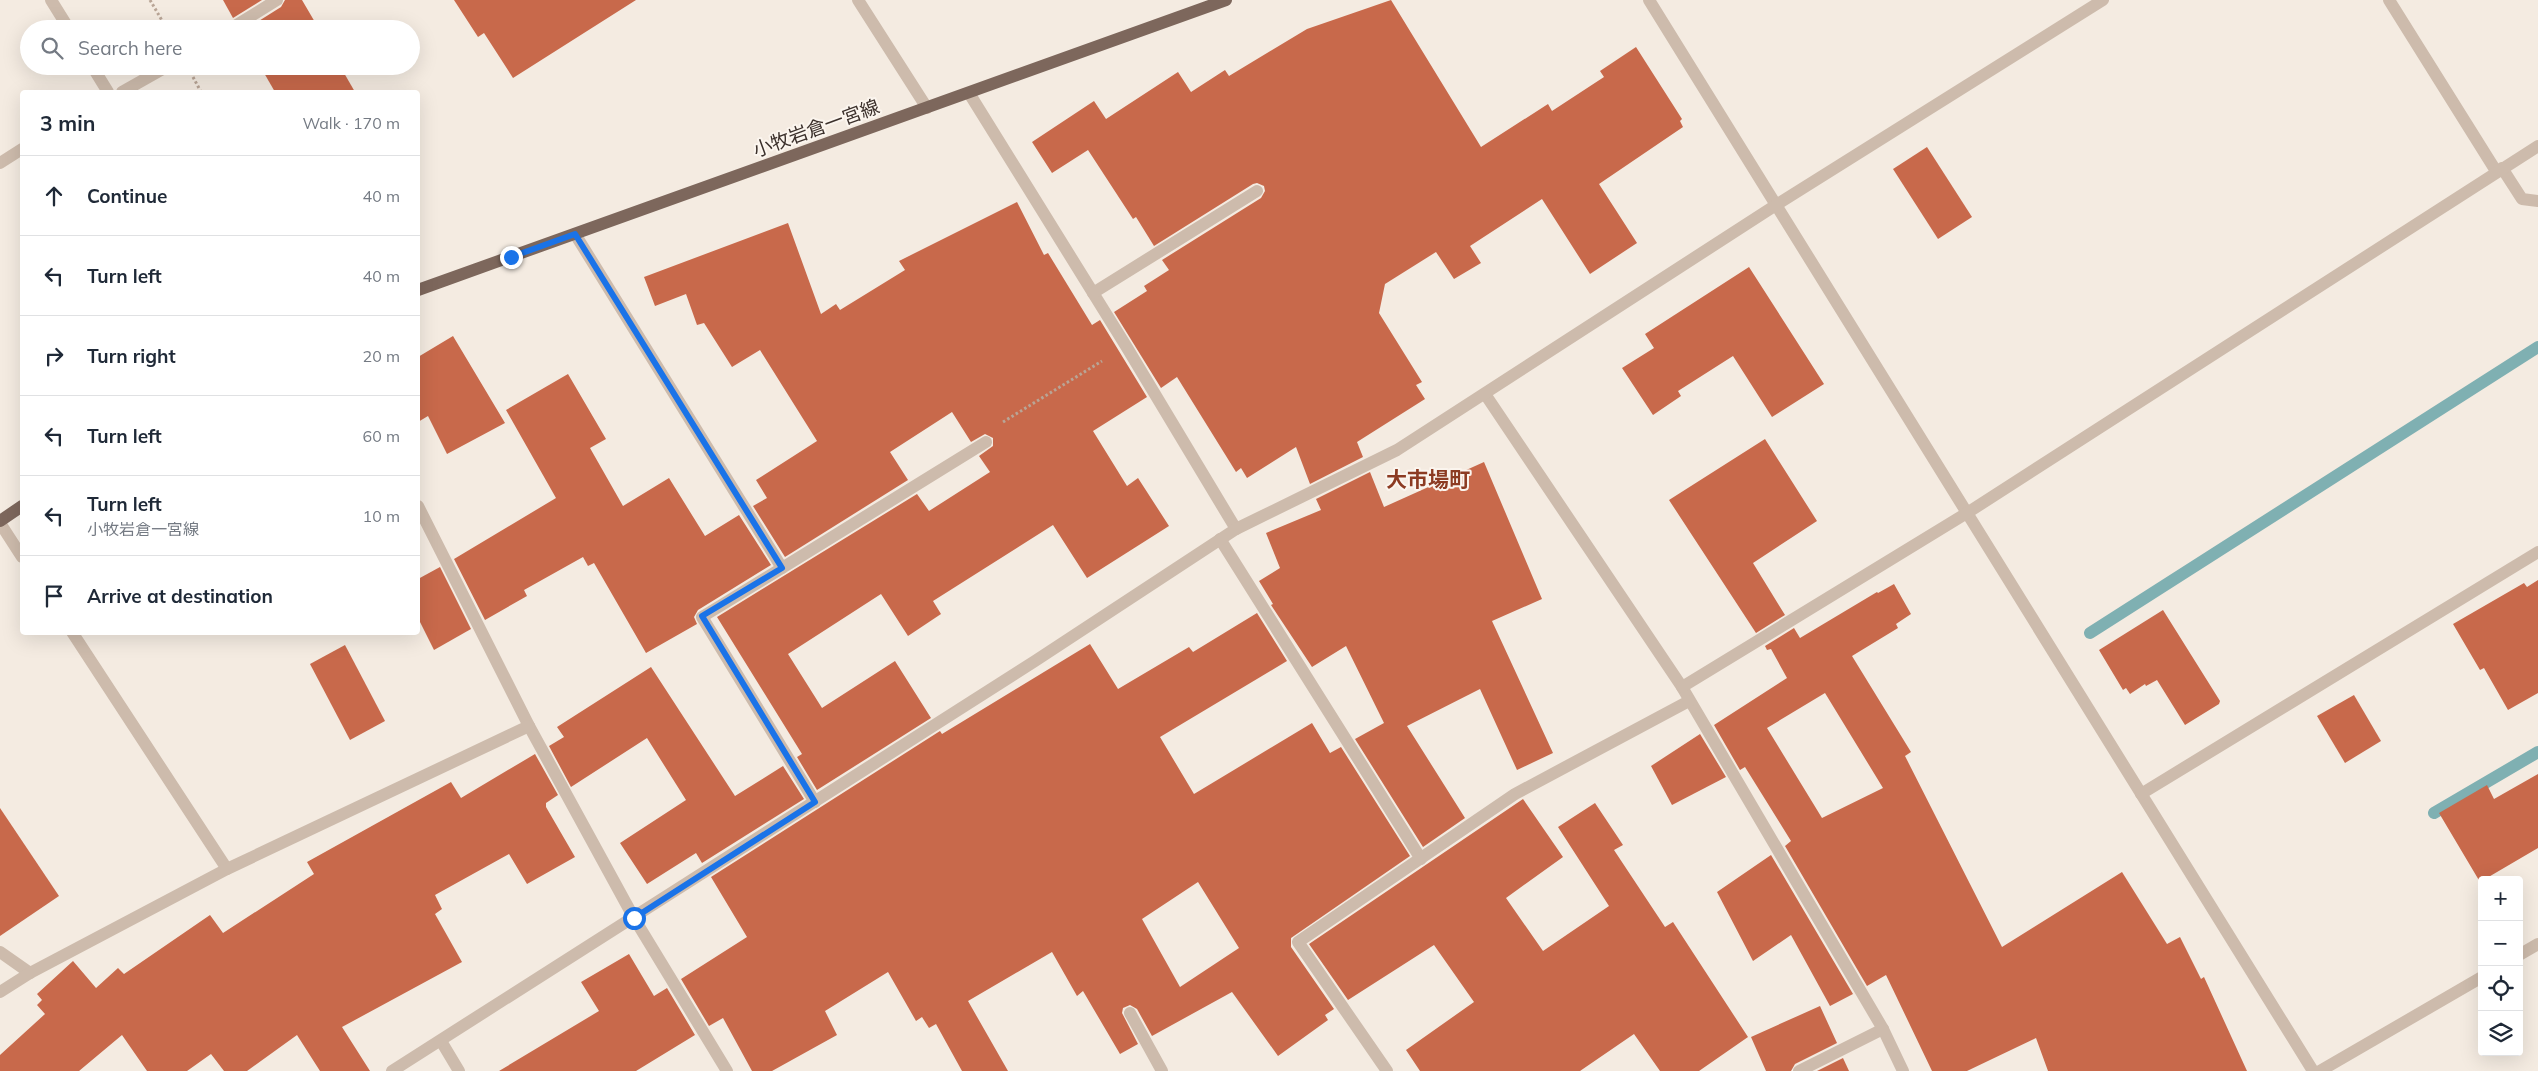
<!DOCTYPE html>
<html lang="en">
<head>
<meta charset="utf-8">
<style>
	:root { --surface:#fff; --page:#f2f2f3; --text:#1f2937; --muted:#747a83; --line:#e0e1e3 }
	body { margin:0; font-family:Mulish,"Noto Sans JP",sans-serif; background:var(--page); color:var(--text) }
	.controls { position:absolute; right:15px; bottom:15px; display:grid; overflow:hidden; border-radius:5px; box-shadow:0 5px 20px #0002 }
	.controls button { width:45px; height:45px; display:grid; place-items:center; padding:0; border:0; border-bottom:1px solid var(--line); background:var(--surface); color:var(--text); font:25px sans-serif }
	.stop { position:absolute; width:15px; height:15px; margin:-11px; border:4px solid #1a73e8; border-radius:50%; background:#fff }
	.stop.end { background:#1a73e8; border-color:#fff; box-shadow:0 1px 5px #0008 }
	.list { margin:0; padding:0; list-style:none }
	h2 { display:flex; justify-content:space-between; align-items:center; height:65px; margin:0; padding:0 20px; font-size:21px }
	h2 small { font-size:16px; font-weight:400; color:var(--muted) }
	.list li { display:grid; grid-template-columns:32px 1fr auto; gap:15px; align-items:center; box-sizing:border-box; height:80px; padding:0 20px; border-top:1px solid var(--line) }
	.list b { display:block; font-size:19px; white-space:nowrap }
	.list p { margin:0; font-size:16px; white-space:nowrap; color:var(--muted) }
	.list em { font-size:16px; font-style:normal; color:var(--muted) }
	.icon { flex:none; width:28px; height:28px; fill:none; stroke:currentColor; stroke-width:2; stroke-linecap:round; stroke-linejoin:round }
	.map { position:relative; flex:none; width:2538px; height:1071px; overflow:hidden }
	.search { position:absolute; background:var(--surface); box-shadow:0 5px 20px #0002; left:20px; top:20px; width:400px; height:55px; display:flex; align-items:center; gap:12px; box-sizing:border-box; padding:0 18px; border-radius:28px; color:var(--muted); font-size:19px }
	.panel { position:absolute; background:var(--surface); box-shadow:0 5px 20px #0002; left:20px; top:90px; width:400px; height:545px; border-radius:5px }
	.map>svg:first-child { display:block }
</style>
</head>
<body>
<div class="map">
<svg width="2538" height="1071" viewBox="0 0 2538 1071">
	<rect width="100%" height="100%" fill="#f4ebe1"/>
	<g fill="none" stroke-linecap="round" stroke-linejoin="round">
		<g stroke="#7fb0b2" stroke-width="12">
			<polyline points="2090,633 2538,347"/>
			<polyline points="2434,813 2538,752"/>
		</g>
	</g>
	<g fill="#c8694b" fill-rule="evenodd">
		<polygon points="223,0 262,0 233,18"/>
		<polygon points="285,0 302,0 319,29 246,29 281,7"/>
		<polygon points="454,0 636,0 513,78 484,33 478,37"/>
		<polygon points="1391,0 1481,147 1548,104 1552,111 1604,77 1600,71 1636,47 1682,119 1680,121 1683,127 1599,184 1637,243 1590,274 1542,199 1470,246 1481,263 1454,279 1436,252 1385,284 1379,313 1422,382 1416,385 1425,399 1357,442 1363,457 1310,484 1296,447 1247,478 1241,468 1236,472 1177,377 1161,388 1114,312 1147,291 1144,286 1169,270 1162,260 1261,198 1265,191 1264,186 1257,183 1253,184 1154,246 1136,217 1133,219 1088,150 1052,173 1032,142 1094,101 1106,119 1178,72 1191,92 1225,70 1229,76 1307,29"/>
		<polygon points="260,66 340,66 355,92 275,92"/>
		<polygon points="1927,147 1972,217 1938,239 1893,169"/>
		<polygon points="1017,202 1044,255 1048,253 1092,325 1100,320 1147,397 1093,431 1127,486 1138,478 1169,526 1087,578 1053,525 933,601 941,614 908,636 881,594 788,654 822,708 895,661 931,718 817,790 797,757 802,754 717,617 917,494 929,511 990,472 979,456 993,446 993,438 985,434 971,442 952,412 890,452 908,480 785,557 753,506 767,498 756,480 817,441 760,350 732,367 704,323 697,325 686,294 655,306 644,277 788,223 821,314 836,304 840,310 905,270 899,261"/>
		<polygon points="1749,267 1824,384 1772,417 1733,356 1678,391 1681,396 1653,415 1622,368 1654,348 1645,334"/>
		<polygon points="453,336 505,423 447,454 428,416 418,422 418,357"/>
		<polygon points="568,374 606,439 590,448 623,506 669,478 705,536 739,515 771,565 698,610 694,617 697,624 646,653 594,563 588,566 583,557 524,590 527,596 485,620 454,559 556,498 506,410"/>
		<polygon points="1765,439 1817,521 1753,563 1785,615 1756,633 1669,500"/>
		<polygon points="1484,462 1542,599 1492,621 1553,753 1517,770 1480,689 1407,726 1465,818 1423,847 1355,739 1384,723 1346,646 1312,667 1271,605 1273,604 1259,581 1280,568 1266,533 1321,510 1316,499 1370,472 1384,507"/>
		<polygon points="440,567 471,629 434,650 418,618 418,579"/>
		<polygon points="2538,580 2538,693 2508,710 2484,668 2480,670 2453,624 2524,583 2527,587"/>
		<path d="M1894,584L1911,614L1896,624L1898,628L1852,656L1911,752L1905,756L2002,947L2122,872L2167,944L2180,937L2201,979L2204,977L2247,1071H2048L2036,1038L1967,1071H1932L1886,975L1867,986L1785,846L1791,841L1745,767L1740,770L1714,725L1787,678L1771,649L1767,650L1765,646L1794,628L1800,638L1877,592L1878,593ZM1825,693L1883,788L1822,818L1767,728Z"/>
		<polygon points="2163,610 2220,701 2219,704 2185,725 2157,680 2146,686 2145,684 2130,694 2126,688 2123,690 2099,650"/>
		<path d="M1257,613L1287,661L1160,737L1194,794L1312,723L1330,753L1341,747L1410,856L1291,938V947L1334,1009L1325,1015L1328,1020L1278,1056L1232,992L1152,1036L1137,1009L1130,1005L1123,1008L1122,1013L1138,1044L1120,1054L1083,991L1077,996L1052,952L968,1001L1008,1071H962L936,1024L929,1028L922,1017L916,1021L888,972L825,1011L837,1035L772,1071H752L723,1018L709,1026L681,979L747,937L711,877L940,731L942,734L1090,644L1118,689L1189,647L1193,652ZM1198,882L1239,948L1180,987L1142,919Z"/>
		<polygon points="345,645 385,721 350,740 310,664"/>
		<polygon points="651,667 735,796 783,766 804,799 702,863 696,853 647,884 620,843 686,800 647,738 571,787 549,746 564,737 557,727"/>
		<polygon points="2354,695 2381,741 2345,763 2317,716"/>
		<polygon points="1700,734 1726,777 1672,805 1651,766"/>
		<polygon points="535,754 558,795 546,803 546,807 575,857 527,884 509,854 435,895 442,909 435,914 462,962 342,1027 370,1071 320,1071 297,1035 247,1071 224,1071 211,1054 187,1071 147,1071 122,1035 79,1071 0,1071 0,1055 45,1014 37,1005 42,1000 37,994 73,961 96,988 118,968 124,974 210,915 223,933 314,874 307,862 451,782 461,798"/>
		<polygon points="2538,774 2538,848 2480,882 2439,813 2487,785 2494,799"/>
		<polygon points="1523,799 1563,857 1506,898 1543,951 1609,906 1558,827 1595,803 1623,845 1614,850 1665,927 1673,922 1748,1037 1699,1071 1660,1071 1634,1034 1580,1071 1420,1071 1406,1050 1474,1002 1434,945 1348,1000 1309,944"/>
		<polygon points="0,808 59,896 0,936"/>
		<polygon points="1771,855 1853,994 1830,1006 1791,935 1753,961 1717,892"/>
		<polygon points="629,954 654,996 667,988 695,1035 636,1071 499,1071 599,1011 581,982"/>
		<polygon points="1820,1006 1837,1043 1795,1064 1791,1071 1766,1071 1751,1037"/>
		<polygon points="1843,1058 1849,1071 1817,1071"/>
	</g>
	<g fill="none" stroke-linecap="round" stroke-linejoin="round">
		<g stroke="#b9a596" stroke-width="3" stroke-dasharray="2.5 2.5" stroke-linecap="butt">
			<polyline points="150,0 167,29"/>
			<polyline points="193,77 201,92"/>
			<polyline points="1003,422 1102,361"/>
		</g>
		<g stroke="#cdbbac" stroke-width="12">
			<polyline points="51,0 69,29"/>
			<polyline points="858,0 927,108"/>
			<polyline points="1649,0 2313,1071"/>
			<polyline points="2389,0 2496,171"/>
			<polyline points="230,29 277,0"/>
			<polyline points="92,66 108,92"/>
			<polyline points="122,92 168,66"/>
			<polyline points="969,93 1126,346 1236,529"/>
			<polyline points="0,163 22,149"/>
			<polyline points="2502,168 2522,199 2538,201"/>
			<polyline points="575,234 782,568 986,442"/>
			<polyline points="1093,293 1257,191"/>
			<polyline points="1485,394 1682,687 1883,1029 1903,1071"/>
			<polyline points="418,506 529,726 634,918 727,1071"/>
			<polyline points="0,523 22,557"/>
			<polyline points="1220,539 1421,859"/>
			<polyline points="782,568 702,617 815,802"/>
			<polyline points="72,632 227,869"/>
			<polyline points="1682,687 1967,513 2538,146"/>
			<polyline points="2141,794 2538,552"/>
			<polyline points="0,952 30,973"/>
			<polyline points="2519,955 2538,944"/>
			<polyline points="0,992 30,973 227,869 529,726"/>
			<polyline points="1130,1013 1162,1071"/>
			<polyline points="441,1041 459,1071"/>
			<polyline points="392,1071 1035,661 1236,529 1397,450 1776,205 2103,0"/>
			<polyline points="1387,1071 1298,942 1515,794 1689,701"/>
			<polyline points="1799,1071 1883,1029"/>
			<polyline points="2320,1071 2482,977"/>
		</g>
		<g stroke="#7d675c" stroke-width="12">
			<polyline points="418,290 1226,0"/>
			<polyline points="0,521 22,506"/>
		</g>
	</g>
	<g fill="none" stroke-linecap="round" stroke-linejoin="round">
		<polyline stroke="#1a73e8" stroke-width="6" points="511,257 575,234 782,568 702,616 815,802 634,918"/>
	</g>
	<g text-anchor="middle" stroke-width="4" stroke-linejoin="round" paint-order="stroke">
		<g font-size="19" fill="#3b302b" stroke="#fbf5ee">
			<text transform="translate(816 128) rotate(-20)" y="7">小牧岩倉一宮線</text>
		</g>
		<g font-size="21" font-weight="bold" fill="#8c3b22" stroke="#fbf5ee">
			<text x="1428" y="487">大市場町</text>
		</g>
	</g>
</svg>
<div class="controls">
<button>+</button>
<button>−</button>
<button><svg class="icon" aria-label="locate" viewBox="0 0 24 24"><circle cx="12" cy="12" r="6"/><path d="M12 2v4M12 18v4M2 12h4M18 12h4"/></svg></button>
<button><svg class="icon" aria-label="layers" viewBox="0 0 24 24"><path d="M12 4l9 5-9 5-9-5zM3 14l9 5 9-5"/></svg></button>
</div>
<div class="stop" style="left:634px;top:918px"></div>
<div class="stop end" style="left:511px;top:257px"></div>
<div class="search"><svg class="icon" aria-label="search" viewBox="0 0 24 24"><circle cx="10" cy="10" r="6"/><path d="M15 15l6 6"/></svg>Search here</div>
<section class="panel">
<h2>3 min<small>Walk · 170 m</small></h2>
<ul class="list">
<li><svg class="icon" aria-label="ahead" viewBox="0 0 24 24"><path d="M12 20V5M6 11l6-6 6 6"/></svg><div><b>Continue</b></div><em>40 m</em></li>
<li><svg class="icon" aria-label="left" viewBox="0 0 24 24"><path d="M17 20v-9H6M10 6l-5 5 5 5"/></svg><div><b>Turn left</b></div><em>40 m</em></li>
<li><svg class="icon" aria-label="right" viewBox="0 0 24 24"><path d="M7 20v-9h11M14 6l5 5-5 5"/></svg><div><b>Turn right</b></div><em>20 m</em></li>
<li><svg class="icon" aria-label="left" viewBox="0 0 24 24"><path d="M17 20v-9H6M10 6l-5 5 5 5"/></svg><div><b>Turn left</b></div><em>60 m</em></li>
<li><svg class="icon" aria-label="left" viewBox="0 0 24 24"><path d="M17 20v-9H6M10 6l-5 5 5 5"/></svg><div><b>Turn left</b><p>小牧岩倉一宮線</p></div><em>10 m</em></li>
<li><svg class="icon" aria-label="arrive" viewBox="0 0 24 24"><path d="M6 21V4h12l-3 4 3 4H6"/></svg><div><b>Arrive at destination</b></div></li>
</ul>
</section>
</div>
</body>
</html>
